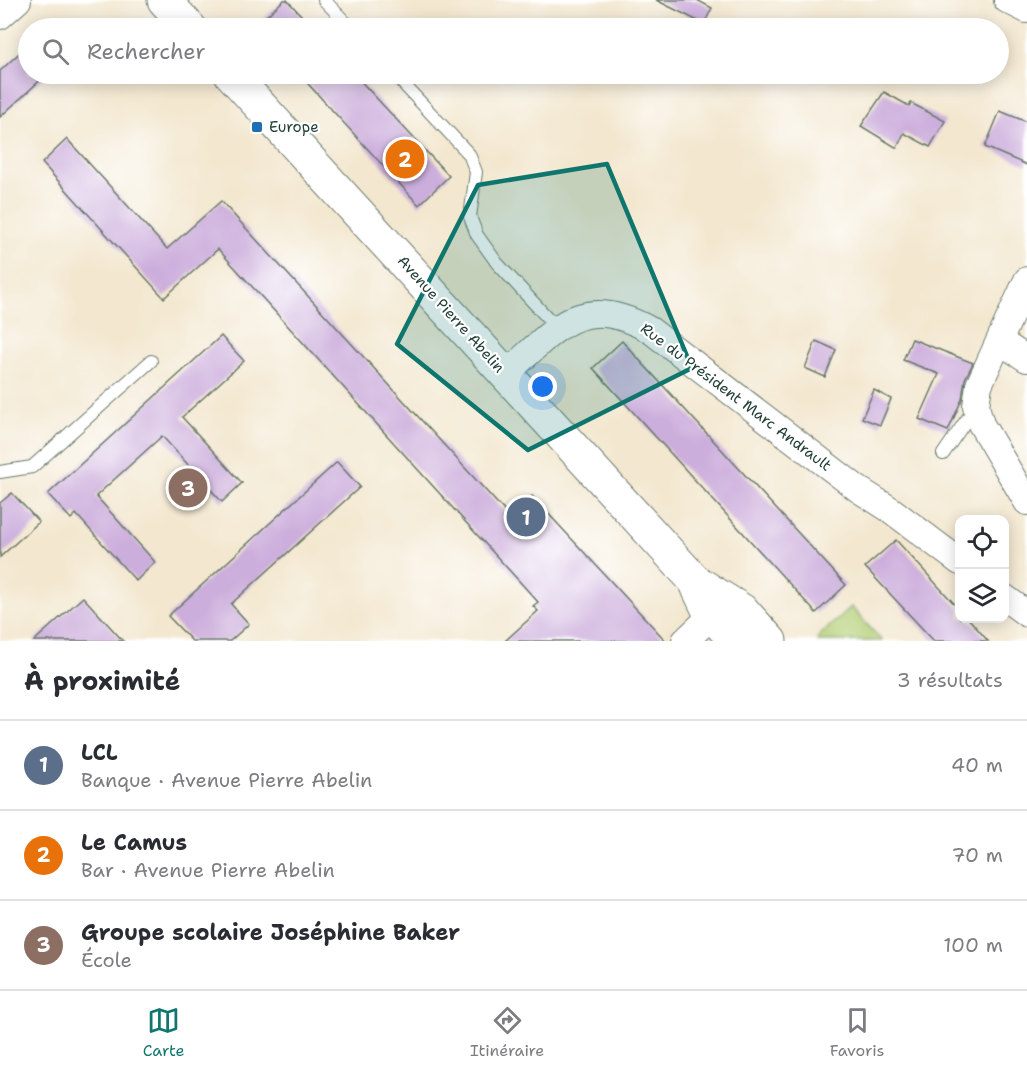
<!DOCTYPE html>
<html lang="fr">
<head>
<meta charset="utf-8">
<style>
	:root { --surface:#fff; --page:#f7f7f7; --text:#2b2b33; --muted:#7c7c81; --line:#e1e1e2; --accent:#0f766e }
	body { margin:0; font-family:"Shantell Sans",sans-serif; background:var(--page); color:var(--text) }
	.controls { position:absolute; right:18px; bottom:18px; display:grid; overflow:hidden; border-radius:12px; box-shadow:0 3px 15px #0003 }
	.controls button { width:54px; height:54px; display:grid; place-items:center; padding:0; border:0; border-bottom:2px solid var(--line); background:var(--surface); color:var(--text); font:30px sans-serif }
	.you { position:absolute; left:543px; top:387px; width:21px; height:21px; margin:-15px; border:4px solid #fff; border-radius:50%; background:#1a73e8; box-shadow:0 0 0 9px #1a73e833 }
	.badge { display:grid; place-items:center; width:39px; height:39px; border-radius:50%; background:var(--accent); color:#fff; font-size:20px; font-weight:700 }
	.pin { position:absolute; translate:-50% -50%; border:3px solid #fff; box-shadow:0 2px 6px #0006 }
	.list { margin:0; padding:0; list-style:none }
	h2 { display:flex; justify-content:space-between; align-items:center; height:78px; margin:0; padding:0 24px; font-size:26px }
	h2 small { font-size:20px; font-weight:400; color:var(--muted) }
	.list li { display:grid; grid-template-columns:39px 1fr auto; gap:18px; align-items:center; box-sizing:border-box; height:90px; padding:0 24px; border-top:2px solid var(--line) }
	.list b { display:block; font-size:22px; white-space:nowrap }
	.list p { margin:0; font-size:20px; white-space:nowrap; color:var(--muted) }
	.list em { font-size:20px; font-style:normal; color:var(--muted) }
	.icon { flex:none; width:33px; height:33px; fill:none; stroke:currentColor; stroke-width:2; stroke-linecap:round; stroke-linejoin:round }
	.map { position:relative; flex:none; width:1027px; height:641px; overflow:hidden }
	.search { position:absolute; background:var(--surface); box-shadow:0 3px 15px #0003; left:18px; right:18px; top:18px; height:66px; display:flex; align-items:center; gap:15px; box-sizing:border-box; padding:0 21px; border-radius:33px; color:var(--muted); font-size:22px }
	.sheet { height:348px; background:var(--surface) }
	nav { display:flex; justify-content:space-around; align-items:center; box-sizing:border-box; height:84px; border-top:2px solid var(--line); background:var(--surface); font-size:16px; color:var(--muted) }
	nav a { display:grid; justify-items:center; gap:3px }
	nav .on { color:var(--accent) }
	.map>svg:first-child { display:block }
</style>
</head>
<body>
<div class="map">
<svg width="1027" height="641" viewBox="0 0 1027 641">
	<rect width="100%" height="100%" fill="#fff"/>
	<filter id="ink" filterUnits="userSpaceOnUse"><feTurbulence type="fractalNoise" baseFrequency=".0167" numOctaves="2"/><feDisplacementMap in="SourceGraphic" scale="12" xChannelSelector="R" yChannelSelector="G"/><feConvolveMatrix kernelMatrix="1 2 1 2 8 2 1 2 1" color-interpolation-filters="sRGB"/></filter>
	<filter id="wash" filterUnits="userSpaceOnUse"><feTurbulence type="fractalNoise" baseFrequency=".008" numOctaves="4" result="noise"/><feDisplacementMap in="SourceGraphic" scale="24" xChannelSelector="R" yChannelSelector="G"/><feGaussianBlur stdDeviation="1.35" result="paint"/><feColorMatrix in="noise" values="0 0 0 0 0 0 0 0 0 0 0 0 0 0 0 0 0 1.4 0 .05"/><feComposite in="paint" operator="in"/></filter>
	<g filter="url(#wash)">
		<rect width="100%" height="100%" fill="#f3e7cf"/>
		<polygon fill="#b4cf76" stroke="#6a8655" stroke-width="1.5" points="851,607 882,641 818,641 818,637"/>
		<g id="blocks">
			<g fill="#ccaedc">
				<polygon points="284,0 287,0 313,28 253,28"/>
				<polygon points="656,0 697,0 712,8 704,24"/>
				<polygon points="28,45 28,74 47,74 0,117 0,71"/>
				<polygon points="299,74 354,74 449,176 419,205"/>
				<polygon points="884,92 909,106 911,103 945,121 930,147 904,133 897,148 861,126"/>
				<polygon points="1000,111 1027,122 1027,165 985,147"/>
				<polygon points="67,139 167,249 221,201 509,516 532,496 666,641 505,641 538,611 533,606 538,602 218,249 164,298 42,163"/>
				<polygon points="221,336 244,361 182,417 242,483 222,502 162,436 96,496 155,562 136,581 76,514 71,519 48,494"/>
				<polygon points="912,339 973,363 965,379 962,399 948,431 919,419 939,374 903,360"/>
				<polygon points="622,341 846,585 816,613 593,368"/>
				<polygon points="816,341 836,350 825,377 805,368"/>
				<polygon points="874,390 891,399 880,425 862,418"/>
				<polygon points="337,462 360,487 231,604 249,624 230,641 192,641 168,616"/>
				<polygon points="12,493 39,522 0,557 0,503"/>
				<polygon points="896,540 960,610 960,618 968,618 988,641 934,641 865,567"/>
				<polygon points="83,597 123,641 34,641"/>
			</g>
		</g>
	</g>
	<g filter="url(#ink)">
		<use href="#blocks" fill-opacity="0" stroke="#69786a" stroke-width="1.5"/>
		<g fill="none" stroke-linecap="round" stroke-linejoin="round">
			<defs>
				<g id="lane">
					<polyline points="324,0 351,28"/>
					<polyline points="394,74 469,154 476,172 470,217 477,235 497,263 557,328"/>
					<polyline points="943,454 976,406"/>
					<polyline points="0,472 32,467 151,361"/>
				</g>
				<g id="street">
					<polyline points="1007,0 1027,10"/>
					<polyline points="0,16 18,0"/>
					<polyline points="1027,280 979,385 976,406 981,424 1027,502"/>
					<polyline points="1001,342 1027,359"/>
					<path d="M506,374C556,329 580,291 650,330L858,489L891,510L960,562"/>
					<polyline points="1004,597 1027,614"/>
					<polyline points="685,641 705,622 710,613 721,602"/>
				</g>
				<g id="secondary">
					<polyline points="164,0 190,28"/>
					<polyline points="231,74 695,581 743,611 770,641"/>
					<polyline points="698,588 710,613 736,641"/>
				</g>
			</defs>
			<use href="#lane" stroke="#69786a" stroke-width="14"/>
			<use href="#street" stroke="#69786a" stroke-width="28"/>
			<use href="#secondary" stroke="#69786a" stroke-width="35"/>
			<use href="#lane" stroke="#fff" stroke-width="12"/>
			<use href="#street" stroke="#fff" stroke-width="26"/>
			<use href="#secondary" stroke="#fff" stroke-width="33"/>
		</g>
	</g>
	<path fill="#0f766e" fill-opacity="0.2" stroke="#0f766e" stroke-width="4.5" stroke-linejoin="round" d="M607,164L692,368L528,450L397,344L478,185Z"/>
	<rect fill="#1f6fb2" stroke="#fff" stroke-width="2" x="251" y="121" width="12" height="12" rx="3"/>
	<g text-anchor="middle" stroke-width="4.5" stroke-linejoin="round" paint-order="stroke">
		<g font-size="15" fill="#1f3d34" stroke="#fff" text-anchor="start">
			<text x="269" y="132">Europe</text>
		</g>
		<g font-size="15" fill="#1f3d34" stroke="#fff">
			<text transform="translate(451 314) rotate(48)" y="5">Avenue Pierre Abelin</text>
			<text transform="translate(736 397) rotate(37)" y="5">Rue du Président Marc Andrault</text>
		</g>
	</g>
</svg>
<div class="controls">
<button><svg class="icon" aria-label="locate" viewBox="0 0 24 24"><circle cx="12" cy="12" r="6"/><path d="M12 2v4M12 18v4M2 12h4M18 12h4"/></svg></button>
<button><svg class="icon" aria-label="layers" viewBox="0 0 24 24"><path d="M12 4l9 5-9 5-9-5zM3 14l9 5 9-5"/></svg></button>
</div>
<div class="you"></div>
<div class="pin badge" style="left:526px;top:517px;background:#5c6f8a">1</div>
<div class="pin badge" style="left:405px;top:159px;background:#e8710a">2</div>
<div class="pin badge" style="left:188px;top:488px;background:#8d6e63">3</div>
<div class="search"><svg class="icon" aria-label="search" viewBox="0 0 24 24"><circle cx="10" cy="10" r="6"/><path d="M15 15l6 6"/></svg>Rechercher</div>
</div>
<section class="sheet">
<h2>À proximité<small>3 résultats</small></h2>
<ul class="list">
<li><span class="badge" style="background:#5c6f8a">1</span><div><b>LCL</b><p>Banque · Avenue Pierre Abelin</p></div><em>40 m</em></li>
<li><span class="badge" style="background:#e8710a">2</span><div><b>Le Camus</b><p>Bar · Avenue Pierre Abelin</p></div><em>70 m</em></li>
<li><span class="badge" style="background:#8d6e63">3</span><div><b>Groupe scolaire Joséphine Baker</b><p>École</p></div><em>100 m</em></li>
</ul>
</section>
<nav>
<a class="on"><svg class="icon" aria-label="map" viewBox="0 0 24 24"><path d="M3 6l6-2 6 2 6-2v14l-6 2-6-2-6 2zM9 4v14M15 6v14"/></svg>Carte</a>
<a><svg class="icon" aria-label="directions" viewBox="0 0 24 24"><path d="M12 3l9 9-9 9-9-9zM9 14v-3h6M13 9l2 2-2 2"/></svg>Itinéraire</a>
<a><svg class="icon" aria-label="saved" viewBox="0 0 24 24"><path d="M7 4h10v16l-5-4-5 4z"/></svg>Favoris</a>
</nav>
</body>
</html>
